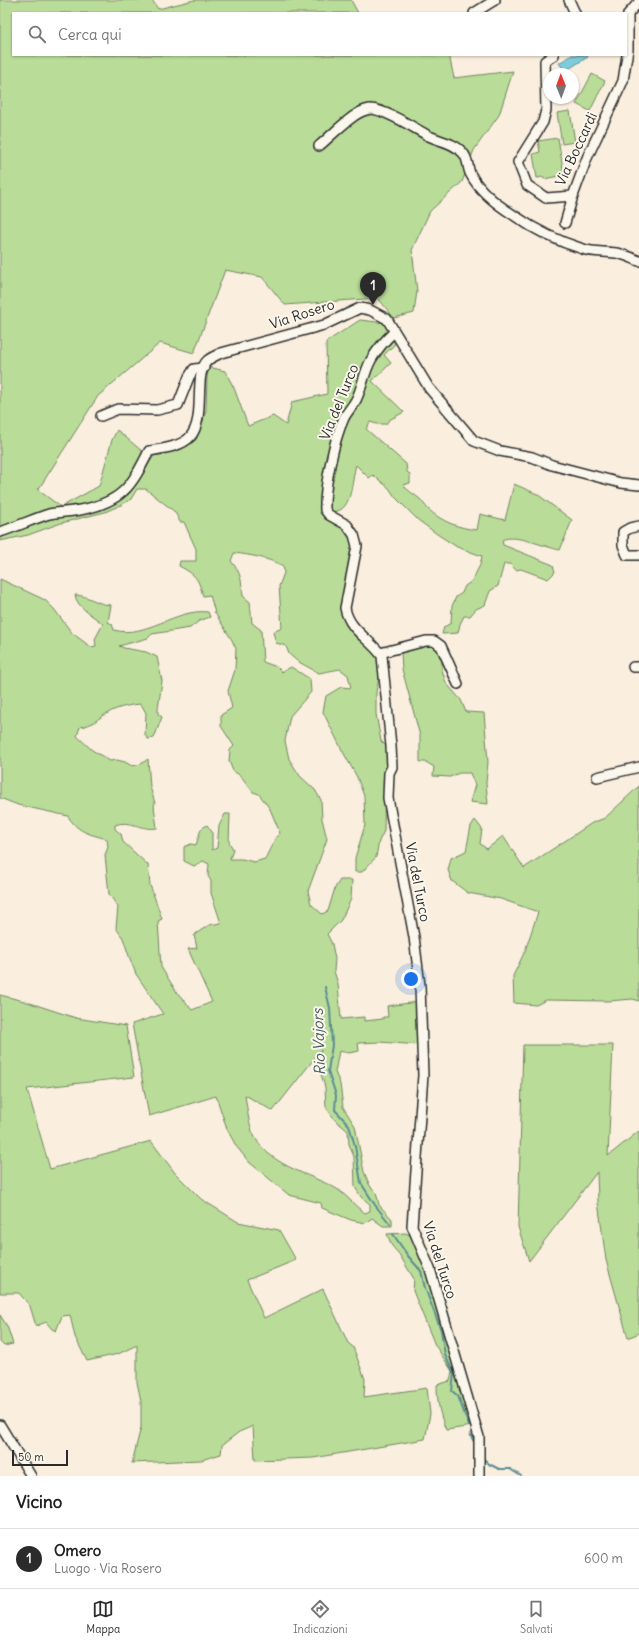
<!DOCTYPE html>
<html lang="it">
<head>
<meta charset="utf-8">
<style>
	:root { --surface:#fff; --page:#f6f6f6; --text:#202124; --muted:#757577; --line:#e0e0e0; --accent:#2b2b2b }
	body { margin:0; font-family:Delius,sans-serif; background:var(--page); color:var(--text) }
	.compass { position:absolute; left:543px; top:68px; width:36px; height:36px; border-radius:50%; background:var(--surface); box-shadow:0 1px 3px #0004; rotate:359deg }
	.scale { position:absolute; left:12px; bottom:10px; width:56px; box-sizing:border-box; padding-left:4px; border:2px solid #2b2b2b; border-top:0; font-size:11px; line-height:14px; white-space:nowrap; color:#2b2b2b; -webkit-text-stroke:3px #fbf7ec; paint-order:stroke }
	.you { position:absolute; left:411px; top:979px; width:14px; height:14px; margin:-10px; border:3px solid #fff; border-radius:50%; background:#1a73e8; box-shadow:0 0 0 6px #1a73e833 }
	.badge { display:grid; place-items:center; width:26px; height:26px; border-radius:50%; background:var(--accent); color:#fff; font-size:13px; font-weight:700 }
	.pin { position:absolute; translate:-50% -33px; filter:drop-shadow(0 1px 2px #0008) }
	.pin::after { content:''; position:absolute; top:21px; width:14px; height:12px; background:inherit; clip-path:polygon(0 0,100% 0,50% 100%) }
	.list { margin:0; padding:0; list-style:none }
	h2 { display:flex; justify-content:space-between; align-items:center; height:52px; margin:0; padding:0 16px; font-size:17px }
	h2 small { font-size:13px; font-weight:400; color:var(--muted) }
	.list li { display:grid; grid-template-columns:26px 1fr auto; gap:12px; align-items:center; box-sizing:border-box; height:60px; padding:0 16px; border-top:1px solid var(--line) }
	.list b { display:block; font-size:15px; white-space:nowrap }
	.list p { margin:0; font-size:13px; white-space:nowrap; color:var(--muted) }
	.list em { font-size:13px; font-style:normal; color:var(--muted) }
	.icon { flex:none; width:22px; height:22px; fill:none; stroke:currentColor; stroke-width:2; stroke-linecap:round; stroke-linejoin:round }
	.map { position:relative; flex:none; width:639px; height:1476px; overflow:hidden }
	.search { position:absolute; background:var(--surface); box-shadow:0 1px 3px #0004; left:12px; right:12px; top:12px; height:44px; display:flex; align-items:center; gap:10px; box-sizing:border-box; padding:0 14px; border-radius:0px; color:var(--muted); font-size:15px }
	.sheet { height:112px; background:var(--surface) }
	nav { display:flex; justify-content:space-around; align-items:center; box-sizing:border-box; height:56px; border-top:1px solid var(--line); background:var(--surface); font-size:11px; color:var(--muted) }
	nav a { display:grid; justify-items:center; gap:2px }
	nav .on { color:var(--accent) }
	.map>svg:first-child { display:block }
</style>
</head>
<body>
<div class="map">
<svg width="639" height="1476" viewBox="0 0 639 1476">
	<rect width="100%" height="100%" fill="#faeede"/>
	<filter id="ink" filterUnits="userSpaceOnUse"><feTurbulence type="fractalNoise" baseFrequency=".025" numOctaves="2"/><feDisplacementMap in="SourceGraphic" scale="8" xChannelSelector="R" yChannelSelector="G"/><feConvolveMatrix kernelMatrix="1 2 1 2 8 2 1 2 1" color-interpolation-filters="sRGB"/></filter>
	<g filter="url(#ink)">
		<g fill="#b9dd98" stroke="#728462" fill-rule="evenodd">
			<polygon points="0,0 152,0 158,9 194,0 351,0 358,13 13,13 13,55 449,55 454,78 513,71 499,115 474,150 462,182 430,211 412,250 417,291 414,313 394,318 378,298 285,305 262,277 225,270 194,353 160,343 98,396 38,490 61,507 99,486 112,440 117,430 143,452 135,474 108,499 0,528"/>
			<polygon points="592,74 605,81 590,111 576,104"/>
			<polygon points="570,111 575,142 562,144 557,113"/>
			<polygon points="558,138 564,175 544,179 543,177 537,178 533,154 540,152 538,141"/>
			<path d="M360,320L385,323L395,344L384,355L391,363L372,381L404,412L389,420L386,424H377L370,422L366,429L406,464L407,472L410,474V483L403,485C408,491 414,494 420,499C423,502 425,506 428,509C442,522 459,528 477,530L480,514L505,520L514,484L537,494L572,520L560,550C544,547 515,533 502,540L503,545L553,565L555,572L548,579L521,569L516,570L510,564H504L498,586L490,591L485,605L476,609L470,616H464L460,624L458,633L442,634L444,627L451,623L452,606L456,597L462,593L465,586L472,581L480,565L482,556L457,547L437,534L418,520L395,497L389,488L373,475L369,478L356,465C351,481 353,517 328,511C323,493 339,438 346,420C349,413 355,406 359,399L355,396C341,412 336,432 331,453C326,474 320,492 322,514L348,530L353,541L350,573L343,615L346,626L373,647L379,657L381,669L376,692V714L381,741L388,748L389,766L385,770L384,831L379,841L376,857L362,872H355V858L365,825L364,796L357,777L342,750L323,712L326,696L341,687L351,688L348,675L340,669L319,673L297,661L289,654L286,646L276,643L273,632L282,628L279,586L284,573L283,566C268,558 251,555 234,553L231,561C242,574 241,580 243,596L250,602L252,623L261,630L263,662L277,667L282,672L291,667L310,679L311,692L290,716L285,741L289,759L300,776L315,790L321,800L322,819L327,839L308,891L311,904L322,914L328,911L335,888L340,880H352L351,899L341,920L327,934L332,944L335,959L334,971L338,984L341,1019L364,1017V1021L383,1019V1017H388L387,1006L417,1002L419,1045L380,1042L358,1043L359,1051L349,1053L339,1051L335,1072L340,1084L343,1107L355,1126L364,1172L370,1186L376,1192L379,1205L392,1219V1226H383L372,1218L365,1223L351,1220L322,1208L321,1203L289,1195L249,1162L236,1146L227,1129L216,1096L149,1116L132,1024L163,1014L136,974L129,956L123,938L116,928L118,907L109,894L105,855L108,847L107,839C90,834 78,833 68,816L18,805L0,798V579L45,600L54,609L72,633L91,647L96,646L95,639L103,624C94,616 77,608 75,595C88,595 98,605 111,605L108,622L112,624L114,630C145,639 176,608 208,612L210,617L199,621L190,628L152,634L148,638L119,646L124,648L146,652L157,657L162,681L158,709V714L162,717L154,738L148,739L145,735L146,713L141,704C130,705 118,707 108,713C96,719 94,725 80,727L77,736L92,750L110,761L117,760L125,762L132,766L141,764L148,759L150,787L155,803L154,806L157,828C142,831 129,819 115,825V829L121,834L123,842L148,865L150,885L162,919L158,921L161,967L176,991L192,1010L212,1002L188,949L197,948L194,935L209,925L221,923L211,893V881L208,876L209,864L203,861L194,866L184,861V847L191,844L196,845L201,829L207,825L212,832V850L217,848L219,826L225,814H230L229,842L233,849L230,859H242L254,862L265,859L276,837L280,833L270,809L259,794L253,792L241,776L233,771L229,761L230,750L234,746L221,726V715L232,708L228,691L235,670L236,649L232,640L215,613L210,595L203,596C198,578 196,575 179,566L180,561H196V549L184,522H180L175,512L146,489H137L131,499L121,505L105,512L61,523L28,535L0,541V536L50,517L99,510L118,501L129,494L155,454L168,448L178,449L196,440L206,411L207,377L209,367L225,371L234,388L248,426L273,416L286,425L292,402L327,394L326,342ZM321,1050L319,1068L325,1087L326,1107L335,1120L348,1131L349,1144L354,1157L355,1187L361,1197L370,1204V1211L365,1213C354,1206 348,1196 337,1189C309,1173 265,1165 252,1131C248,1120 247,1107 245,1095L273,1111Z"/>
			<polygon points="429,643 436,646 442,659 442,670 446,683 461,700 466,712 484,713 488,762 486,783 488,804 470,802 475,785 470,773 459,773 450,777 433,776 434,767 426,762 420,762 420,736 402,669 401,653 416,646"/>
			<polygon points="639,786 639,1001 633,999 608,1001 546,1000 536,1005 514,1003 513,976 525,951 538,912 501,899 468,893 452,881 448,870 451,858 466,851 471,826 475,820 482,829 480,844 487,849 503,836 524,868 592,823 605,818"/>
			<polygon points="0,995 24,1001 76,1018 126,1026 134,1077 27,1089 50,1169 151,1141 175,1173 201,1199 238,1222 279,1230 296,1260 247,1280 264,1318 323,1289 348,1343 353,1347 365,1379 364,1397 427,1388 430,1414 425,1439 313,1458 255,1460 253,1426 239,1432 222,1445 221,1454 201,1460 132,1463 141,1427 141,1401 137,1382 137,1345 118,1354 87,1361 75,1337 70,1315 62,1316 56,1331 52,1329 46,1322 36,1326 30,1306 19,1293 0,1293"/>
			<polygon points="523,1045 613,1045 608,1156 639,1131 639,1333 628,1338 606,1260 598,1202 597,1172 529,1261 518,1227"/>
			<path d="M406,1233L411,1236L424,1260L473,1426L446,1430C440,1416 437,1401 437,1385L450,1381L452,1371L435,1345L413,1291L414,1279L399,1254L392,1246L387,1234Z"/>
			<polygon points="0,1315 7,1326 13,1344 4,1346 0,1342"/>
		</g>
		<polygon fill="#7cccd9" stroke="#5c8c93" points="572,55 587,55 588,57 565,71 559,63"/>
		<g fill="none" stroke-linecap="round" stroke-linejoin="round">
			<g stroke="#5c8c93" stroke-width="2">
				<polyline points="325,987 330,1008 332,1045 328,1071 336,1095 335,1110 349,1125 355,1146 361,1183 375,1205 390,1224"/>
				<polyline points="393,1234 408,1256 421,1271 425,1288 441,1330 445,1355 454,1374 452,1391 458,1396 469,1426"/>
				<polyline points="470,1434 475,1444"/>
				<polyline points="483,1458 489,1464 499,1469 510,1469 521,1476"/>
			</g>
			<defs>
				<g id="minor">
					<polyline points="569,0 575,13"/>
					<polyline points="474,13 495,0"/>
					<polyline points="554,55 545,61 546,110 543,122 518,162 527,185 546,198 573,196 587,158 623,81 628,49 628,14 639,2"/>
					<path d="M319,146C331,136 341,125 354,116C358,113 365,110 370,109C384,109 413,127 425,134C437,141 454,142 463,153C469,159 467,169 471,175C480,192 499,206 515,216C535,230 560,242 583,249C594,253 605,251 616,253C624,254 632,258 639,261"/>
					<polyline points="565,223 573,196"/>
					<path d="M394,332C385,340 377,350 371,360C364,373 362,388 356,400C352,407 347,412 344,418C334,439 324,488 325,510L329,515L347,525L354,535L357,546L345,608C349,630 370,639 382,656L391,746L392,767L389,773L388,798L414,937L420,986L423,1075L412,1226L430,1269L479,1437V1476"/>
					<polyline points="101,416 118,409 157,410 178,405 189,377 194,369 204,368"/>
					<polyline points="639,526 630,528 623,532 623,545 627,555 639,555"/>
					<path d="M0,532C16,527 33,519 49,514C59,512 70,512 80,510C122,502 131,487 149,451C161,449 181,447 190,437C207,418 192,374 208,360C212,357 217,355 221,353L324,325L360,308L370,310L387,319L429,388L474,441L500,451L532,457L552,465L621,483L639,485"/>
					<polyline points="380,653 426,641 434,641 441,646 458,684"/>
					<polyline points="633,667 639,667"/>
					<polyline points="597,777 639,767"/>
					<polyline points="0,1425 31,1476"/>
				</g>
			</defs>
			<use href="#minor" stroke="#2b2b2b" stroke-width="12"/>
			<use href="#minor" stroke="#fbf7ec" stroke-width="9"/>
		</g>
	</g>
	<g text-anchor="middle" stroke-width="4" stroke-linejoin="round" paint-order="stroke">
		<g font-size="14" fill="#2b2b2b" stroke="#fbf7ec">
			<text transform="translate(576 149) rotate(-65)" y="5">Via Boccardi</text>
			<text transform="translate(302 314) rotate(-18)" y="5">Via Rosero</text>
			<text transform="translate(339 402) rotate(-68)" y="5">Via del Turco</text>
			<text transform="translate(418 882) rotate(79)" y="5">Via del Turco</text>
			<text transform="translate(440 1260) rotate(72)" y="5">Via del Turco</text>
		</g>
		<g font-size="15" font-style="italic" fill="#435b5f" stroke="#fbf7ec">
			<text transform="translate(319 1042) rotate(-92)" y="5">Rio Vajors</text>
		</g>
	</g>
</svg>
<svg class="compass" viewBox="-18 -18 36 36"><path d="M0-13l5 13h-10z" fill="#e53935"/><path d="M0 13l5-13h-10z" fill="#757577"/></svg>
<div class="scale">50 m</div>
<div class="you"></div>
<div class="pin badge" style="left:373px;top:305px">1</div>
<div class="search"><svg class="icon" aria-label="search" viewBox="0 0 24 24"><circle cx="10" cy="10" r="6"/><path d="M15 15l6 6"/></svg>Cerca qui</div>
</div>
<section class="sheet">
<h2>Vicino<small></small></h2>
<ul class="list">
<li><span class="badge">1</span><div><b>Omero</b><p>Luogo · Via Rosero</p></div><em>600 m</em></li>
</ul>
</section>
<nav>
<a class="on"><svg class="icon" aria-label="map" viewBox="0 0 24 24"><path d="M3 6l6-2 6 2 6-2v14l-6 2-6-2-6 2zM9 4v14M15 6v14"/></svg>Mappa</a>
<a><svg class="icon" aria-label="directions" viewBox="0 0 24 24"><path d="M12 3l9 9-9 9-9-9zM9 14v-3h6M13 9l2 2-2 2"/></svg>Indicazioni</a>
<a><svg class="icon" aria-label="saved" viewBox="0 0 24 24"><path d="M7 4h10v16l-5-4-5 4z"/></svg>Salvati</a>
</nav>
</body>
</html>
